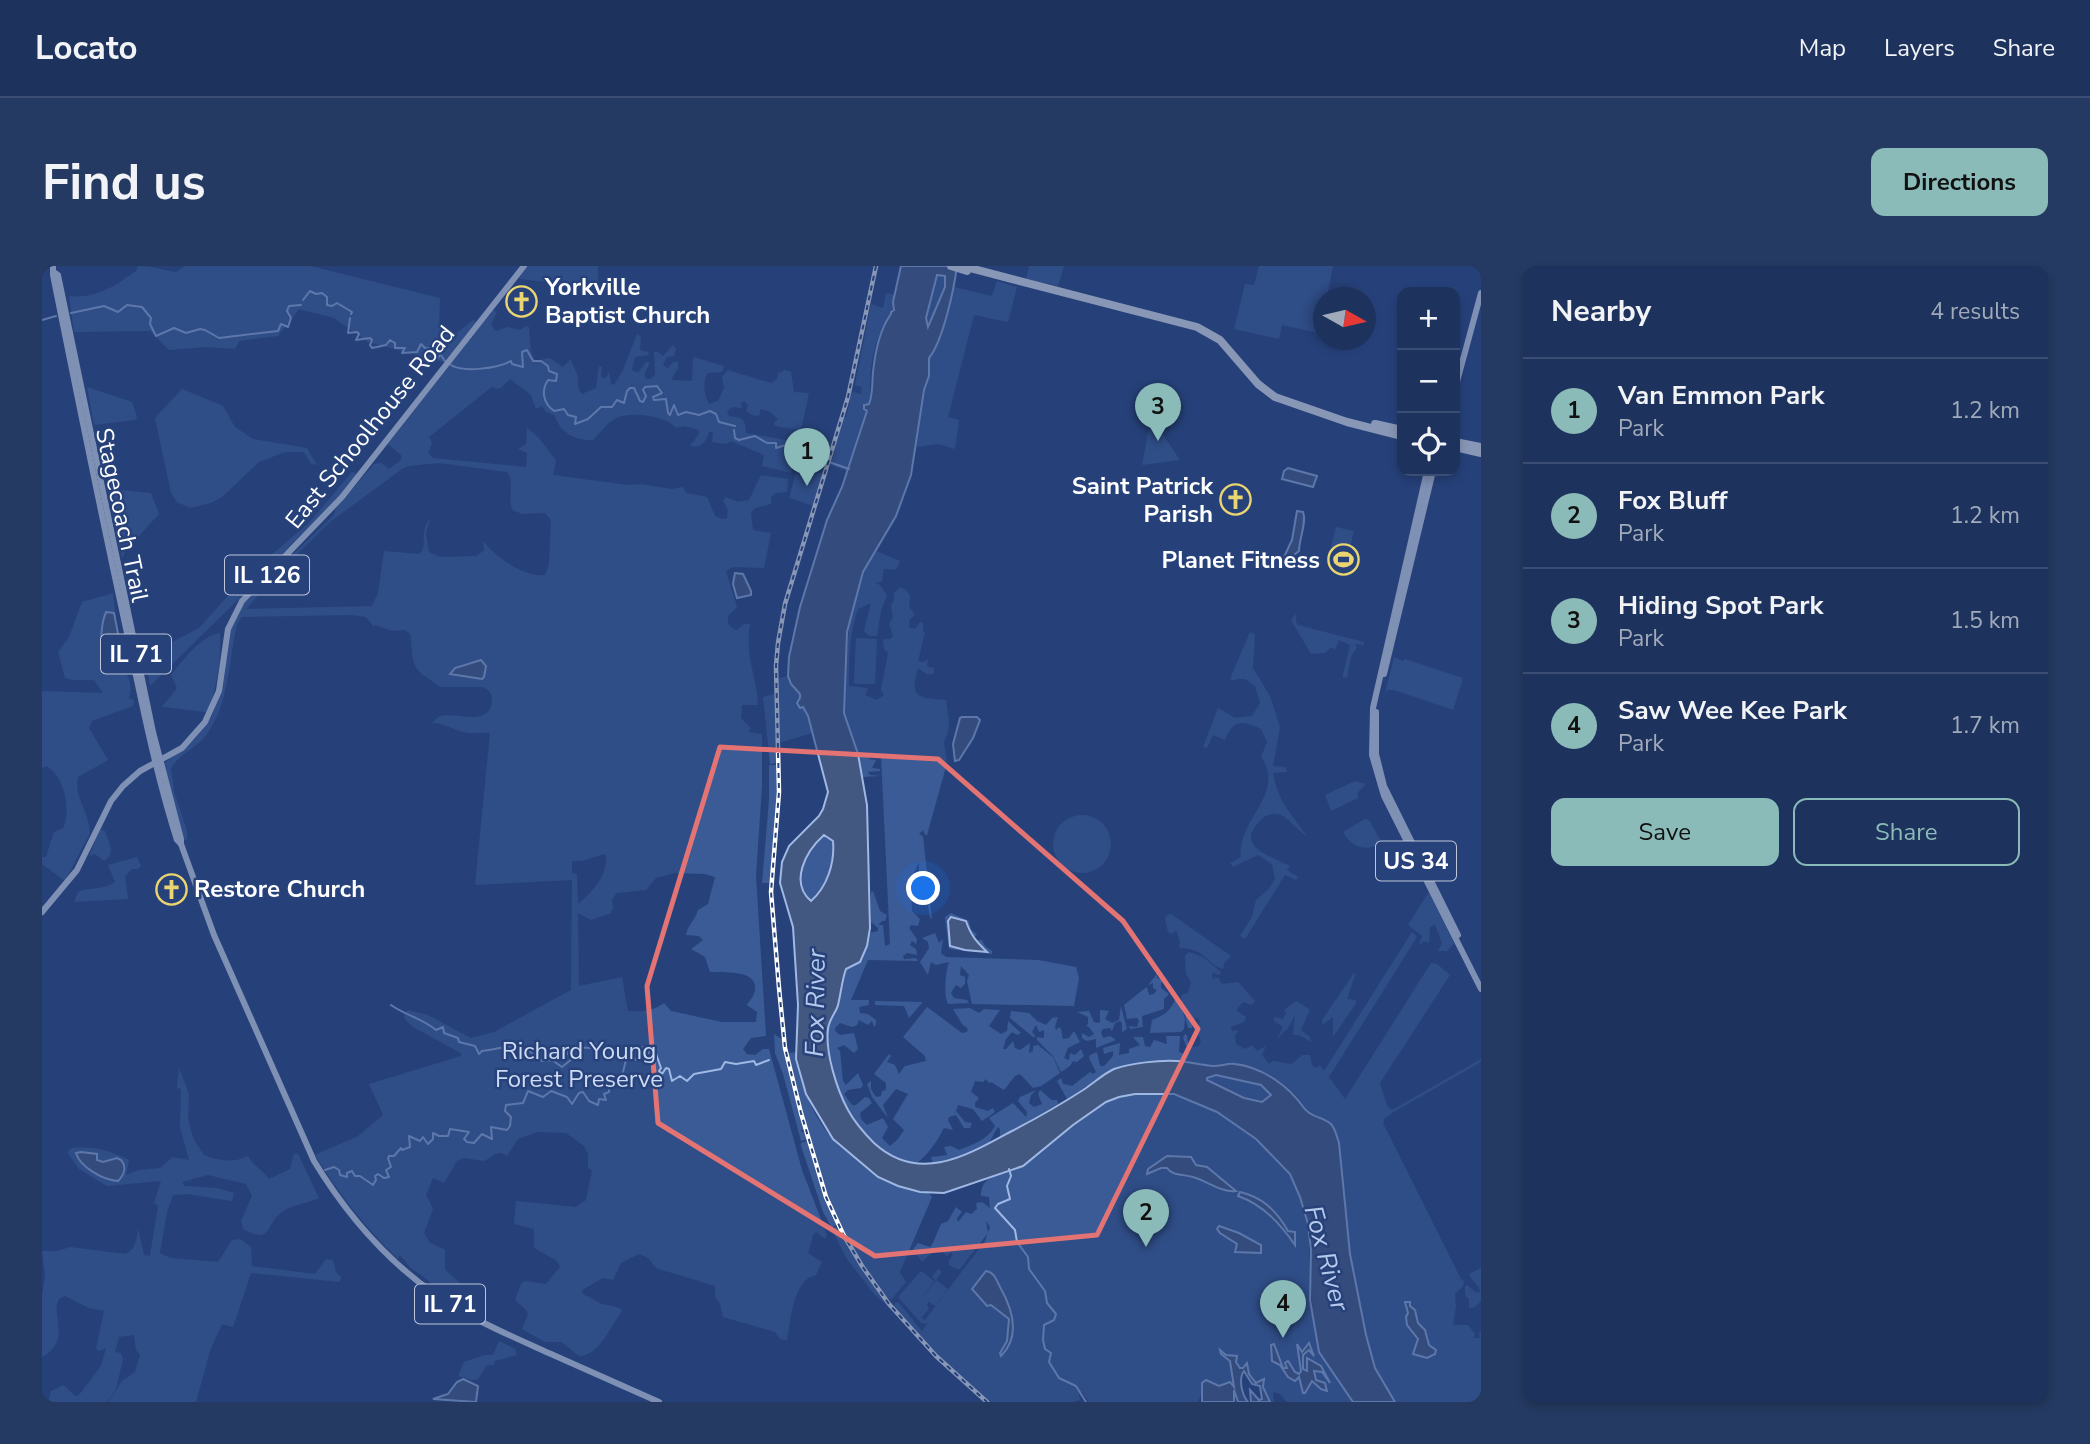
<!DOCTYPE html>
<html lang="en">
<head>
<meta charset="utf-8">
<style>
	:root { --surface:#1d325c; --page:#253a62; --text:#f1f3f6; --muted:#a0aabb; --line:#3b4d72; --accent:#8bbbb9 }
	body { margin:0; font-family:"Nunito Sans",sans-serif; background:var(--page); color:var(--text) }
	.controls { position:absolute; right:21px; top:21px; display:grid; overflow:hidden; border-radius:14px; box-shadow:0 4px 10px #0003 }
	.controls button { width:63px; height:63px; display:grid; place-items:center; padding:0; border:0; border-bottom:2px solid var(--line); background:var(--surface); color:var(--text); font:35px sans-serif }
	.compass { position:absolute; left:1271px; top:21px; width:63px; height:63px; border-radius:50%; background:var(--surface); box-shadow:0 4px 10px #0003; rotate:98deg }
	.you { position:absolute; left:882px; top:623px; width:24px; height:24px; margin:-18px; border:5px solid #fff; border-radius:50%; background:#1a73e8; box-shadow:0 0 0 10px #1a73e833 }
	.badge { display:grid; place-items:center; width:46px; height:46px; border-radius:50%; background:var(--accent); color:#111; font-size:23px; font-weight:700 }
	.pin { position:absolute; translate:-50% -58px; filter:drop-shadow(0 2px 4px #0008) }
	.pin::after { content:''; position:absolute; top:37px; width:24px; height:21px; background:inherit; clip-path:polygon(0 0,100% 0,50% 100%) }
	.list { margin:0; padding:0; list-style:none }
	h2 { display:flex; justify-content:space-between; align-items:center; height:91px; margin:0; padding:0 28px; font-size:30px }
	h2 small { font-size:23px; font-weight:400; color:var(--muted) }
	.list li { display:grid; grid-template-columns:46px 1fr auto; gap:21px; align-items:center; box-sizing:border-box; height:105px; padding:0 28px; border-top:2px solid var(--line) }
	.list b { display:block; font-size:26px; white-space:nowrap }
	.list p { margin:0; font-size:23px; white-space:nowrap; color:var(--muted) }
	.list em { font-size:23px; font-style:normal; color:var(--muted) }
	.actions { display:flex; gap:14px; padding:21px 28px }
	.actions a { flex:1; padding:16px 0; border:2px solid var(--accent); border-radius:14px; text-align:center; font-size:24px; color:var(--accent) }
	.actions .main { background:var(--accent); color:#111 }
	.icon { flex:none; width:38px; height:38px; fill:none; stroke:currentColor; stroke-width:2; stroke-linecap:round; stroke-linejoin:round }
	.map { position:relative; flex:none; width:1439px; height:1136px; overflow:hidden; border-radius:14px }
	header { display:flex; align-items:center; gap:42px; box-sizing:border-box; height:98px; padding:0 35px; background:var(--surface); border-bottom:2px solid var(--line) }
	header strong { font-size:33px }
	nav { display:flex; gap:38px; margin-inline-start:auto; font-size:24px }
	.intro { display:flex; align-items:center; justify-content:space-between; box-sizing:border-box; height:168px; padding:0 42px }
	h1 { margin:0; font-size:49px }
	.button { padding:18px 32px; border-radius:14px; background:var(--accent); color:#111; font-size:24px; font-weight:700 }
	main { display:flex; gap:42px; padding:0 42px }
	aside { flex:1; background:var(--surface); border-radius:14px; box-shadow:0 4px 10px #0003 }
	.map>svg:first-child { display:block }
</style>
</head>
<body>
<header>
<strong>Locato</strong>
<nav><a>Map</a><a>Layers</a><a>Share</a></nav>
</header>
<div class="intro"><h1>Find us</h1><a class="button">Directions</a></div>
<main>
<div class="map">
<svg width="1439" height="1136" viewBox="0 0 1439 1136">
	<rect width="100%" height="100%" fill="#27427a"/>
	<g fill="#3b5b97" fill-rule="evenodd">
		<path d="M96,0C110,0 120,4 134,6L143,0H268L398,32L397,60L415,67L431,54L434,56L402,96L326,76L292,52L257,43L236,70L197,75L193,83L163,81L127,84L108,65L32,66L27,30C54,33 73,20 94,5Z"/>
		<polygon points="485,0 556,0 556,19 554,22 478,13 477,11"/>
		<polygon points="987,0 1022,0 1016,20 984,13"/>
		<polygon points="1217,0 1291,0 1285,31 1282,32 1281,47 1277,67 1240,59 1237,73 1192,63 1203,18 1212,19"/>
		<polygon points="895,9 903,11 903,21 886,61 884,52"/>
		<path d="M955,15L975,21L966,56L932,49L906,151L917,154L913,183L896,178L874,181L882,123L887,110V92C902,74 905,43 912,21L950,30Z"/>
		<path d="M844,27L854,29L850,44L847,46L849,48C832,69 826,105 829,133L827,138L823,137L822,143L825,146L806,205L785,198L799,151H804L810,126L819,128L820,121L813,119L829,38L841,42Z"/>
		<path d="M451,44L455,46L449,59L454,65L466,61L478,64L484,60L487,61L489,85L493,95L508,92L521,101L529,93C530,99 533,102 535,108C538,116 534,121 540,128L554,122L557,100L560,101L559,112H564L567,106L569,118L572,119L581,104L595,68L599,71L598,84L606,86L607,89L593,91L590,104L596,107L604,96H608L602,110L605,113H609L613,108L612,86H616L621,90L631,79L634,83L632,90L625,91L621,99L626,102L631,96H636V102L629,114L650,115L651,91L682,100L680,106L666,107C660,115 662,129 667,138L676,135L682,122L680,111L686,104L729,117L735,113L736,107L743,104L749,106L752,126L767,127L760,160L757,164L733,160L732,156L736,153L727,145L718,143V149L712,150L704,145L706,139L702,135L699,137L700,142L690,141L685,145L687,150C704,152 703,155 704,167L743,174L748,173L754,167L758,169L749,207L720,200L722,189L689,175L684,178L670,176L671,166H667C664,176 659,182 648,180L657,168V164L642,160L634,162C624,149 584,144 571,154C563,159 558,168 551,174C532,174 519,167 512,149L504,146L500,140L494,143L489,129L468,113L459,122L454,123L451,120L387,171L390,177L386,187L391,192L484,201L485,187L476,183L484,178L485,162L496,171L514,194L511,209L586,219L599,218L630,223L641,221L644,227L665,231L673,250L680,253L685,252L686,244L681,235L684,231L696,236L707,234L719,209L746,213L745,226L734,227L729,231V238L713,242L709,247L711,264L729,267L722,302L691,301L684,305L695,341L686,350C685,357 687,362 695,364L702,358H708C702,391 715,409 716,439H700L699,452L709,462L706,466L720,468V520L714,610L724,770L709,772L701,783L705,788L713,789L721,783H727L760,904L785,969L783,973L774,966L771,969L766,987L780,996L774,1009C751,1013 749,1054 745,1074L738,1073L733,1066L681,1051L678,1038L673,1031V1020L614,1002L606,992L597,988L579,997L571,1014L561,1012L540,1024L541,1028L560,1038L578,1042L580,1045C569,1060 557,1090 537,1090L519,1076H503L480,1063L486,1048L484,1044L473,1034L479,1018L482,1015L504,1018L518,1001L515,995L492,982V963L472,958L474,935L534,941L544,934L550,904L546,902V888L542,880L524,867L495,866L476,873L465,890C454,882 450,892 442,895L422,892L415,895L402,917L391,912L384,929L391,943L382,967L387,976L403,984V1004L421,1020L408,1031L368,1001L358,989L356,993C324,962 296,927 273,889L316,870L341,849L327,818L419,790V787L371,761L363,753L362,749L366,744L386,749L429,772L452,766L529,724L530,614L433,619L448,467C440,466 433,468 425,467C412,465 404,457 390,457C392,455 396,451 398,450C414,446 449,462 450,434C450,427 447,424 441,421H399C392,418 390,414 384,411C366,399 372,387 368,368L363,364L350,365L333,359L332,361L324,351L309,349L200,351L195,358C187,393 187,438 165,468C155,482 137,488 129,502L132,525L145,565V574L141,573L121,498L152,474L169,452L177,431L188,364L203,334L292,249L294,242L332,198L339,197L347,203L358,195L360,190L346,178ZM397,197L465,206C474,218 464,232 471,244L480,248L503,247L509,254L507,298L503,309C481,312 453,290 441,275L442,284L435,290L398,291L387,286L384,268L388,252C376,269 387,281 377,288L342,285L336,327L330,340L204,343L232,311L288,256L360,203L367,200ZM562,588L564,590C565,611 550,626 536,638L535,608L530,607V595H540ZM633,607L663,608L673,611L666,638L656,644C653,655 646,658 644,669L657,670L661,674L649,683L663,691L668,706C681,707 715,703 713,723C713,729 708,734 705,739L715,746L714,756H680L629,745L622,737C611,745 600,746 586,745L580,711L537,720L536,647L549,654L569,647L571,642L570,634L574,627L604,624L614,612Z"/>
		<polygon points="45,121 90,136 95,151 93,154 52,159"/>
		<polygon points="140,123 181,140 193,161 211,173 265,182 275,199 269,198 262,186 243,186 217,196 180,231 169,237 148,242 135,236 129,227 113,152"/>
		<polygon points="1109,151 1138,194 1100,199"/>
		<polygon points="755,202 782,208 772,240 747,232"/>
		<polygon points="310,206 316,208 275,256 108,420 103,387 113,385 157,362 203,311 267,257"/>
		<polygon points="67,223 109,227 117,248 83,285 80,293"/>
		<polygon points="1294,261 1312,265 1306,289 1288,285"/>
		<path d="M834,285L858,295L854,304L842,303L840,315L833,317L838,319L845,329L839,345L835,370H827L822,365L829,337L816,343C807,367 807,395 807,420L826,422L823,429L835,434L842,429L839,424L846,387L842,383L841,373H848L851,370L847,358L851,352L849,339L852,335V327L858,321L864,324L868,330L867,341L873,349L867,354V361L873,363L878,356L881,357V365L883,366L876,395L881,396L886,393L885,400L892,402V408H885L876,402C867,433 877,432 904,434L907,455L906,466L902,476L905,497L885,569H883L881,564L877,568L881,570L890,653L888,652L885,634L877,630V596L866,620L869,624L870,645L878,653L876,660L869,659L867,662L875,673L874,678L870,675L868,679L874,683L875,689L865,687L861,690L862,693L874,692L876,695L826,694L809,734H827V739L817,741L818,747L826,748L834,754V758L832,761L830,755L826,759L817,754L815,759L810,761L798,757L793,762L794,766L798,769L812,767L816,783L812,787L802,779L795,782L798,785L801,815L804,819L816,807L821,819L819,822L806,824L802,828L810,839H814L823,831L827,832L830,837L818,847L819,853L825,859L841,852L846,861L840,872L848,880L856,873L862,864L851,853L866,828L854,823L841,839L846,852L830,831L825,818L829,815V823L834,831L839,830L840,825L844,824V817L832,808L847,788L849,790L845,796L853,799L857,808L863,800L884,795L883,790L861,771L885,741L920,767L925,766L926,763L920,758L911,743L928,742L937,747L942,743L958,744L947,760L959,768L965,765L966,755L979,767L975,769L970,766L964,773L961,783H964L971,775L973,782L978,784L988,777L987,787L991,785V780L996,779L1011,791L1018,807L999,820L991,822L978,808L973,810L962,824L949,816L947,817L944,813L941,816L933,815L929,826L937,832L933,837V841L946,845L951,842L953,846L940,855L931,843L916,839L914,845L923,856L930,857L928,862H922L914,849L907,851L906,854L911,864L902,862C896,874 886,889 875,897C825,889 798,842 790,796C788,786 784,774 785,764C786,754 793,748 796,739C799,729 799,718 802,707C806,691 824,689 827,667L836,665V662L829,656V627L831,625L838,645L845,649L843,655H840L836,659H841L843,680L848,678L839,490L827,489V493L834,494L830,502L838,503V505L826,506L828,509L839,510L820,511L802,447V421L808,349L821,306Z"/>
		<path d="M71,327L73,345L72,347L64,346L73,401C87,403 91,419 87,432L92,434L91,440L50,455L47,462L66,494L36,511C31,531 48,547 48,567L23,615L0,598V591H4L12,566L21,562C30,545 22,508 4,500L0,502V425L61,427L52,414H31L23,412L16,386L27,371L40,336Z"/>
		<polygon points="1254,348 1254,356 1256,359 1322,376 1322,379 1313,378 1315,381 1309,390 1305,412 1301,411 1301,409 1308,379 1297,374 1293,384 1289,381 1283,387 1269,388 1249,354"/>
		<path d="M1208,366L1213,368L1211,402L1228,430L1238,461L1231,500L1244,501L1245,506L1231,507C1235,534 1250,549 1265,570C1255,565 1247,550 1235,548C1226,547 1221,551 1216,557C1193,582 1232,591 1248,600L1245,604L1256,611L1254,614L1243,609L1203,673L1198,670L1210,651L1214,634L1226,624L1233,613L1230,598L1216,589L1191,601L1188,597L1199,591C1194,555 1245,527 1219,491L1225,476L1219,463C1201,454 1191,453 1183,474L1171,469L1165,482L1161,481L1176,442L1193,452L1210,450L1218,437L1213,420L1203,413H1194L1193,415L1188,413Z"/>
		<path d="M178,367C179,393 176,421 165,446L120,441L135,422L129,409C141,394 159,370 178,367Z"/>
		<polygon points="814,372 835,373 833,418 813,418 812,416"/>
		<polygon points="1352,391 1361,395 1363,393 1421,412 1411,444 1352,424 1346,424 1343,428"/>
		<polygon points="746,410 749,418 758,428 770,467 737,477 735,413"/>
		<polygon points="732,428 735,495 734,497 728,498 721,431"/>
		<polygon points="727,499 735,499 736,532 728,617 720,617 727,534"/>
		<polygon points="1313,515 1324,518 1316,526 1316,532 1289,545 1283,529"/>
		<circle cx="1040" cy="578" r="29"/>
		<path d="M1323,553L1327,554L1340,577C1324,586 1310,582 1301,566Z"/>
		<path d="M58,563L63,565C65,574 76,587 62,595L53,588L47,590Z"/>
		<path d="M782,569L791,575C793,598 785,619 770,636C747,616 764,585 782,569Z"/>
		<path d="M95,591L99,600L96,603H90L83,610L86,633L32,636L36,626C48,621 63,624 73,616L66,599Z"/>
		<polygon points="1387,626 1412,677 1405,685 1396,685 1400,677 1393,659 1388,661 1387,677 1383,675 1377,679 1380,670 1366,659"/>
		<path d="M909,647L927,655L929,664L935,668L932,672L934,674H940L943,680L950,685V688L907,683L903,651ZM909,651L924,655L928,670L945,685L941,687L908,680L906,655Z"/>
		<path d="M1129,648L1189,690L1182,697L1181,703C1161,696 1166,683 1137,682L1138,675L1134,664L1131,668L1126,666L1123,653L1125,649Z"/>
		<path d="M1370,666L1375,671L1287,811L1303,833L1389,697L1395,698L1408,709L1338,817L1345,840L1350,844L1439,793V796L1350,847L1343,852L1341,857L1419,1013L1422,1015L1421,1020L1413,1028L1414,1040L1411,1059H1426L1433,1068L1431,1072H1438L1437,1067L1439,1064V1136H1353L1333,1102L1324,1069L1308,988L1297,877L1288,857L1271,851L1264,844L1256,831L1239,816L1192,797L1178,800L1159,799L1133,795L1054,814L1025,833L1015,815L1019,812L1021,818L1030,820L1048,806L1051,808L1054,806L1047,792L1048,789L1055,786L1058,800H1062L1071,790V785L1062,788L1061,782L1078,777L1077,789L1087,787V783L1098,779L1091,771H1101L1103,780L1108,781L1112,774L1125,778L1124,770H1138L1137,786L1142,788L1146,785L1141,772L1143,768L1145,769L1146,777L1150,781L1157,780L1159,774L1155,766L1158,754L1153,752L1150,762H1146L1139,732V729L1146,727L1149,716L1144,708L1143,690L1147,686L1161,691L1179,706L1178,709L1170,707L1171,713L1176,711L1180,718L1196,716L1213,735L1210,739L1201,736L1194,744L1204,751L1202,756L1189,761L1190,765L1197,764L1193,769L1194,778L1203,783L1210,779L1215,785L1224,780L1220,789L1227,798L1231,795L1250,798L1260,789H1268L1270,799L1275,802L1277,799L1282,805ZM1368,1040L1373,1044L1376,1057L1384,1066L1387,1079L1394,1086L1385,1092L1375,1077C1376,1068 1368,1049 1363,1041Z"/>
		<path d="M893,667L897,677L901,673L899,687L904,691L996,694L1034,701L1037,712L1032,740L930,738L925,715L927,709L919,700L918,709L923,711V718L919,722L914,719L909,727L912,732L925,734L927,737L906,738C901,728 904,705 907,696L894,699L889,696L886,709L878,696L887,682L886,676L880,672Z"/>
		<polygon points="1312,707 1313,709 1305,733 1314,734 1314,737 1291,771 1291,751 1280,759 1280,754"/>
		<polygon points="1115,708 1115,712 1123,714 1119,717 1119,722 1127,728 1122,733 1122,743 1100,750 1101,761 1088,763 1087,760 1095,761 1097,755 1095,752 1085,753 1082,739 1103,722 1105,721 1107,729 1112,728 1115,724 1111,722 1111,717 1106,719"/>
		<path d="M1134,731L1137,732L1143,753L1142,763L1139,766L1108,767L1110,754C1123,749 1129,745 1134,731Z"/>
		<polygon points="833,735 880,736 880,737 867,752 862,740 833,739"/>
		<polygon points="1254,735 1267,743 1267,746 1259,764 1268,771 1269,776 1257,769 1251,769 1253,749 1246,762 1235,773 1241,761 1232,755 1232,751 1241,753 1244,747 1242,744"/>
		<polygon points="1079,740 1085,763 1080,766 1080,757 1078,755 1073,757 1070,765 1068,762 1061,763 1059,766 1061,772 1068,770 1074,774 1054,782 1054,773 1045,775 1040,772 1040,767 1047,771 1052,768 1047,761 1044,760 1046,758 1046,751 1035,746 1047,745 1052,756 1056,757 1058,756 1058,744 1067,745 1063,753 1070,757 1077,754"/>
		<polygon points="969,745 987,747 995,755 1004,759 1010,752 1016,751 1013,761 1014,764 1017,761 1019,763 1021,773 1027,772 1032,765 1038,776 1026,782 1022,792 1027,794 1028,787 1033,789 1039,783 1042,790 1035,796 1031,795 1028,800 1019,806 1011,790 995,774 995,771 1002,772 1002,764 997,766 994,759 990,766 994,771 991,771 968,752"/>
		<polygon points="732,768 741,774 762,863 758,865 764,867 766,873 759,875 741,808 733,787"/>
		<path d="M756,786C750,811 780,868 801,883C823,900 854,912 878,926H886L890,931L858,1006L864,1016L849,1034C842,1030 837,1021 832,1014C782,949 764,865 746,787Z"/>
		<path d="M137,802L147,828L146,851L148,861L152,874L162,889C177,895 192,897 206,890C211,900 220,903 227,913L248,903L252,888H256L277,932C266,937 250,939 240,946C222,959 231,979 201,963L199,955L210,930L204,918L166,909L140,916L142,920L175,922L192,927L190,935L145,928L131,929L125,946L118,987L128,992L176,996L190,974L198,973L209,981L210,1000L273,1008L284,993L291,994L294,1006L299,1011L298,1016L209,1007L191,1061L180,1058L168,1085L154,1136H66L80,1115L93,1106L98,1089L94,1084L92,1069L77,1071L73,1086L79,1087L81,1093L74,1123L65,1136H6L9,1125L22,1119L33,1130L37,1129L59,1100L64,1082L57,1085L54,1083L62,1045L47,1042L23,1030C0,1037 35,1073 0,1091V1029L3,1010L0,985H16L28,981L83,988C94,984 95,972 96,962L102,989L108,990L116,940L112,937L119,915L65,920L37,903L25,886L30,882C51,880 67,884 87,894L84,909L97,904L118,902L131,891L147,894L138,861L139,823L135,822ZM39,886L55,888V894L61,896L75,892L79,894L67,914L40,898Z"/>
		<polygon points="1174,809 1219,819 1229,829 1220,836 1202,832 1165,814 1165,811"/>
		<path d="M994,824L989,829L987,837L992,841L1000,838L996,828L998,824L1010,834H1015L1016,838L958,871V863L956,861C952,866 950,873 947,877C938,888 905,895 891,898L889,891L905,889L902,881L909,880L917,884C930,879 947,873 953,860L947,852L971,837L984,851L985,846L976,835L978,831Z"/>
		<path d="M1115,827C1146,829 1177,844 1202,864C1218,876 1237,892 1248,909C1273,947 1266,992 1268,1034C1270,1066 1291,1111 1311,1136H1245L1238,1128L1231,1126L1232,1136H1228L1221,1121L1223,1115L1214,1117L1207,1108L1204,1097L1201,1102H1198L1193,1090L1184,1089L1179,1084L1182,1090L1188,1095L1192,1121L1188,1116L1177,1120L1165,1114C1159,1122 1160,1128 1156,1136H1047L1040,1126L1037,1128L1038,1134L1031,1136H947L887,1081L852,1042L853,1037L856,1036L880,1065L885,1058L879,1057L856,1031L879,1005L892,1015L878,1035L894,1014L890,1011L896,1003L900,1006L894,1014L906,1023L893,1040L887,1036L885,1038L887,1043L879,1052L883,1054L943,975L948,961L944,955L946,967L917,1004L907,999V994L911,989L909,986L905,990L895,982L880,996L871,983L876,977L888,981L890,979L899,958L906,955L914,941L920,946L915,952L916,956L924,946L929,948L935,943L934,937L940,936L948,942L947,931L939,930C939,916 947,911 959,908C1002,896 1026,853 1066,835C1082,828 1098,827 1115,827Z"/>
		<polygon points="766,875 794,959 790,962 781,946 759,880 759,877"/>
		<polygon points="794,961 845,1036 845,1039 832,1028 805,993 790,964"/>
		<path d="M1439,1002V1035L1433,1041L1427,1042V1033L1423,1030V1021L1425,1019L1433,1026L1438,1027C1438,1018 1429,1016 1427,1008Z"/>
		<polygon points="457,1075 473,1083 475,1089 453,1095 452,1099 445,1099 436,1113 430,1114 416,1110 422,1096 443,1089 451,1089"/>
	</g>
	<g fill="#435880" stroke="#9fb8e4" stroke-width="2" fill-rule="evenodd">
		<path d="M859,0H915C912,23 901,75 887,92V110L882,124L869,209L854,250L821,306L805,366L802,447L816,488L825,539L828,662L825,680L818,696L804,703C800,714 799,727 796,739C794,747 787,753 786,763C783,786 795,824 806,844C813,857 822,867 832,877C877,918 924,890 968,866C993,853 1018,839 1041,824C1052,817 1061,808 1072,803C1090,797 1117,794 1135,795C1148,796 1159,799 1172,800C1179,800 1186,797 1193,798C1220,801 1247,820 1262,842C1269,852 1280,850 1289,858C1293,862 1295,871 1297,877L1308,988L1324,1069L1333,1102L1353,1136H1311L1277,1086L1268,1034L1269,984L1266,958L1258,931L1248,908L1214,873L1175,846L1132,828H1093L1077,831L1064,836L1031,859L981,900L902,927L878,926L856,920L836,911L791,873L764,828L754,793L756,739L751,661L738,617L740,596L747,580L777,550L781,543L786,526L766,450L761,441L758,442L755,437L758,432V428L749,418L746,410L747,391L758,341L785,254L800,221L825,145L822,143V139L827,138C831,129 830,117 831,106C833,87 838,63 849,48V46L852,44L851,36ZM895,9L903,10V21L886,61L884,52ZM782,569L791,575C793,597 785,621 769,635C747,616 764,585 782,569ZM1174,809L1219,819L1229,829L1220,836L1202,832L1165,814V812Z"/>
		<polygon points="1246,202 1275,210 1271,221 1240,213 1242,205"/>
		<path d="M1255,245L1261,246C1265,256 1257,273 1257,285L1244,295L1242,291L1250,274Z"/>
		<polygon points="693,307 701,308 709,325 709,329 695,332 691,318"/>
		<path d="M64,346L72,347L82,398L81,402L63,397C58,382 58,360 64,346Z"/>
		<polygon points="439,394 444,400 442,411 440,413 408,408 413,402"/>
		<polygon points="920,451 935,451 938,454 931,472 917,494 913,495 911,478 918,452"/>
		<path d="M909,651L924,655C929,670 935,676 945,686L923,684L908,680L906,655Z"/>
		<path d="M39,886L55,888V894L61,896L75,892L79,894C85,901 82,909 76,915C61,914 38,901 34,887Z"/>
		<path d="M1125,890L1149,891L1154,899L1165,901L1194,925C1180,927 1165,915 1151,911C1142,908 1130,910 1125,902H1119L1105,908L1106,903Z"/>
		<path d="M1198,926C1220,931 1234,944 1246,965L1253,966V979C1239,959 1222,939 1196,930Z"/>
		<polygon points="1177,960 1197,967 1219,979 1219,987 1193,986 1195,978 1178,967 1175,963"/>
		<path d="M944,1005C952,1006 954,1013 958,1021C970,1042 979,1070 959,1090L958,1087L965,1075L967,1053L949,1039L945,1040L930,1023Z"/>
		<polygon points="1363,1036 1368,1036 1368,1040 1373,1044 1376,1057 1383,1064 1387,1079 1394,1084 1393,1088 1385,1092 1371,1088 1376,1073 1365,1059 1364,1051 1366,1047"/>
		<polygon points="1267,1077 1272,1090 1267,1084 1261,1089 1261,1103 1265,1105 1265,1092 1279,1100 1288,1117 1280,1106 1272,1105 1274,1114 1283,1117 1285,1125 1279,1123 1270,1115 1263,1127 1261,1127 1257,1111 1253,1115 1246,1111 1238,1099 1230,1095 1229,1079 1232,1078 1241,1102 1245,1102 1243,1097 1246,1095 1253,1106 1257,1108 1259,1105 1255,1078 1260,1086"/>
		<path d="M1178,1084L1184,1089L1195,1090L1194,1096L1198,1102H1201L1205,1097L1207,1108L1214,1117L1222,1113L1221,1121L1228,1136H1209L1208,1124L1217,1134L1220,1133L1218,1120L1210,1118L1202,1105C1196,1113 1200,1129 1206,1136H1196L1192,1124V1136H1160V1117L1164,1114L1177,1120L1188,1116L1192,1121L1188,1095L1179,1088Z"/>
		<polygon points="421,1113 436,1120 434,1136 391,1133 406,1128 415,1116"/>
	</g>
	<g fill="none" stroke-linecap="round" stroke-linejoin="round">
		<g stroke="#9fb8e4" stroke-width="2">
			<polyline points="261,34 268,25 274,28 280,27 285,31 285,39 290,40 295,37 310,46 309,48"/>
			<polyline points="29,47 62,40 76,46 85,39 100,41 109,52 108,58 114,70 132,62 144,67 158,63 163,64 177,72 236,65 239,58 246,61 249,52 245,45 247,40 259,39"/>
			<polyline points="308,52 306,67 315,66 317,68 314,74 328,72 330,74 328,79 330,82 344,79 348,74 353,77 353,82 363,82 360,87 375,86 379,78 383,82 395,83 391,88 393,91 396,92 398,88 403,95"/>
			<polyline points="0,54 14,50"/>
			<path d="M409,99C422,107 456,102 469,95L470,98L481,101L480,86L485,84L491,95H499L506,100L507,105L515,108L514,115L506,114C499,125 501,137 512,145L522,143L526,149L534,151L533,158L546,153L559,141H570L575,134L582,137L585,125L588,122H592L598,135L601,136L604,130L601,124L603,121L615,120L620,127L611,131L612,134L624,133L626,147L628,149L632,139L636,149L644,146L657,149L668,145L674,148L677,156L693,160"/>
			<polyline points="692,164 693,172 697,174 713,170 725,177 734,177 734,182 744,179 746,183 754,185"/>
			<polyline points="759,186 807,203"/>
			<path d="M349,739C363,749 381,753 394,764L401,761L402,767L416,772L417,776L433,780L437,788L440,785C467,782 476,772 500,795L510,794L520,801L530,793V789L525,788L524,781L549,782L552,777L555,780L554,783H558L562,780L583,792"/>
			<polyline points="967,903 969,910 965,920 968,933 956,938 953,942 973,964 975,976 986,991 987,1003 1003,1025 1005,1037 1014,1048 1012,1054 1002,1059 1001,1074 1003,1083 1009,1087 1007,1096 1017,1112 1034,1120 1044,1136"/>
			<polyline points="283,904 292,901 297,904 298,909 305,911 305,907 310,905 313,910 318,910 331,919 334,914 333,910 336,908 342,912 347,911 344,904 349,901 346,892 347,890 352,890 359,882 360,884 368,881 367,870 378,875 381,871 386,878 391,873 391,867 397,870 406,870 408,863 427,866 422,873 425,876 432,877 440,868 450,873 449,861 465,864 468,860 469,851 463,845 464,839 481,837 486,825 501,831 509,825 525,831 530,838 537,827 541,826 547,835 556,839 557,833 564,834 562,828 567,826 567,816 571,819 580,810 585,790 588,789 594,794 599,781 602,782 601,786 604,790 608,785 613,785 619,802 617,805 620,808 624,802 627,803 630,815 638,810 645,815 652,808 679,803 683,796 694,798 712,795 714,799 727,794"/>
		</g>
		<g stroke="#eaeffc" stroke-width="6">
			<path d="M11,0V9C34,124 57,238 82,353C98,427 112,502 135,574L139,578L172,669L272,895C303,946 341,991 390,1026C426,1052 469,1070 509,1088C545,1104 581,1120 617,1136"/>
			<polyline points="13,7 16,9 111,466 139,573 139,578"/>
			<polyline points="1413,107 1417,94"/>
			<polyline points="1413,123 1439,27"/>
			<polyline points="1385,205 1331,442 1330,489 1342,530 1439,723"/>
			<polyline points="1342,408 1391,205"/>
			<polyline points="1334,446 1334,488 1342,520 1416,669"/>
			<polyline points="0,646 35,604 69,535 81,520 98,505 140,482 163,456 177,425 186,363 200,335 300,231 482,0"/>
		</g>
		<g stroke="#fff" stroke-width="8">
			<polyline points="909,0 925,5"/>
			<polyline points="920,0 1155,61 1178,74 1216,118 1233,131 1305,156 1360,170"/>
			<polyline points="1333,158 1360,164"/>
			<polyline points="1413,176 1439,181"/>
			<polyline points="1413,181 1439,187"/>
		</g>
		<defs>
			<polyline id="rail" points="834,0 806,131 743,338 736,377 734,400 737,526 729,626 737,722 743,782 759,847 784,931 801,968 820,1000 847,1038 894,1090 945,1136"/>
		</defs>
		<use href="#rail" stroke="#fff" stroke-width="4.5"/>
		<use href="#rail" stroke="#27427a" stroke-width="2" stroke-dasharray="5" stroke-linecap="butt"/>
	</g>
	<path d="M0 0H1439V1136H0ZM678,481L896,493L1081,655L1156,763L1055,969L833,990L616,857L605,720Z" fill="#27427a" fill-opacity=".55" fill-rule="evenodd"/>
	<path fill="none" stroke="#e47373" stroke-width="5" stroke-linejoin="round" d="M678,481L896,493L1081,655L1156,763L1055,969L833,990L616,857L605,720Z"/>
	<defs>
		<symbol id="church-ring" viewBox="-11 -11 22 22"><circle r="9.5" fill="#27427a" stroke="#ebd571" stroke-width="1.5"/><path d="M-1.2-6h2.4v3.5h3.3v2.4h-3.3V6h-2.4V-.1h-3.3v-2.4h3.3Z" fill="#ebd571"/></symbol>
		<symbol id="stadium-ring" viewBox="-11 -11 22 22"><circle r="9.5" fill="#27427a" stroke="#ebd571" stroke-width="1.5"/><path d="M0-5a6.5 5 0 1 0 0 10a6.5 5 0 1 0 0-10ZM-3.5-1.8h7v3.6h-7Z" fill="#ebd571"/></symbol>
	</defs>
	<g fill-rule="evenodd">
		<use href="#church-ring" x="462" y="18" width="35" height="35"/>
		<use href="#church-ring" x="1176" y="216" width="35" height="35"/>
		<use href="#stadium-ring" x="1284" y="276" width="35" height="35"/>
		<use href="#church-ring" x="112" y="606" width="35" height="35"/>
	</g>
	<g text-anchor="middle" stroke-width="5" stroke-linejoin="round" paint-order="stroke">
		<g fill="#27427a" stroke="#bec6d7" stroke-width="2">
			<rect x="183" y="289.5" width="84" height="39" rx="5"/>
			<rect x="59" y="368.5" width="70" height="39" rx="5"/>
			<rect x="1334" y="575.5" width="80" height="39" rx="5"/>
			<rect x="373" y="1018.5" width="70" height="39" rx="5"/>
		</g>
		<g font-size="23" font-weight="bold" fill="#fff">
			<text x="225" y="317">IL 126</text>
			<text x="94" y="396">IL 71</text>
			<text x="1374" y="603">US 34</text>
			<text x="408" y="1046">IL 71</text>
		</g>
		<g font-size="24" font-weight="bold" fill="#fff" stroke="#27427a" text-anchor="start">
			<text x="503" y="29">Yorkville<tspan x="503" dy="28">Baptist Church</tspan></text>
			<text x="1171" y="228" text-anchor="end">Saint Patrick<tspan x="1171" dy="28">Parish</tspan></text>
			<text x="1278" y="302" text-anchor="end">Planet Fitness</text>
			<text x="152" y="631">Restore Church</text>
		</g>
		<g font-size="24" fill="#fff" stroke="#27427a">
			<text transform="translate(328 161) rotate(-51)" y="8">East Schoolhouse Road</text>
			<text transform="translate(80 249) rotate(78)" y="8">Stagecoach Trail</text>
		</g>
		<g font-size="24" fill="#cddaf3" stroke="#27427a">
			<text x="537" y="793">Richard Young<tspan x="537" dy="28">Forest Preserve</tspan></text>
		</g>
		<g font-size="26" font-style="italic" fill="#b6c9eb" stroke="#27427a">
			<text transform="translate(773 737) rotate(-89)" y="9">Fox River</text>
			<text transform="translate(1285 992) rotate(75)" y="9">Fox River</text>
		</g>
	</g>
</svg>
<div class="controls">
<button>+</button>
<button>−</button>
<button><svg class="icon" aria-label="locate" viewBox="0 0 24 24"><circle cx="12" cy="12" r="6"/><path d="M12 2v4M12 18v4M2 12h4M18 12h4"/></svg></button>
</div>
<svg class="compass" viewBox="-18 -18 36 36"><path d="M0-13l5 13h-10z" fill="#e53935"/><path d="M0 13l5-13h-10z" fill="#a0aabb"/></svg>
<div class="you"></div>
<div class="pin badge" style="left:765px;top:220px">1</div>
<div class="pin badge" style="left:1104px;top:981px">2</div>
<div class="pin badge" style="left:1116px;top:175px">3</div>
<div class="pin badge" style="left:1241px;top:1072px">4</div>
</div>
<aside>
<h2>Nearby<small>4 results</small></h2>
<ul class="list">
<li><span class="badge">1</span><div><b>Van Emmon Park</b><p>Park</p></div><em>1.2 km</em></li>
<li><span class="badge">2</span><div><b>Fox Bluff</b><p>Park</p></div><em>1.2 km</em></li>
<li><span class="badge">3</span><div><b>Hiding Spot Park</b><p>Park</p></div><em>1.5 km</em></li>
<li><span class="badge">4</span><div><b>Saw Wee Kee Park</b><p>Park</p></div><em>1.7 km</em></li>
</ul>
<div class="actions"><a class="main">Save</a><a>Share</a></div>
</aside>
</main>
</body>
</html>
